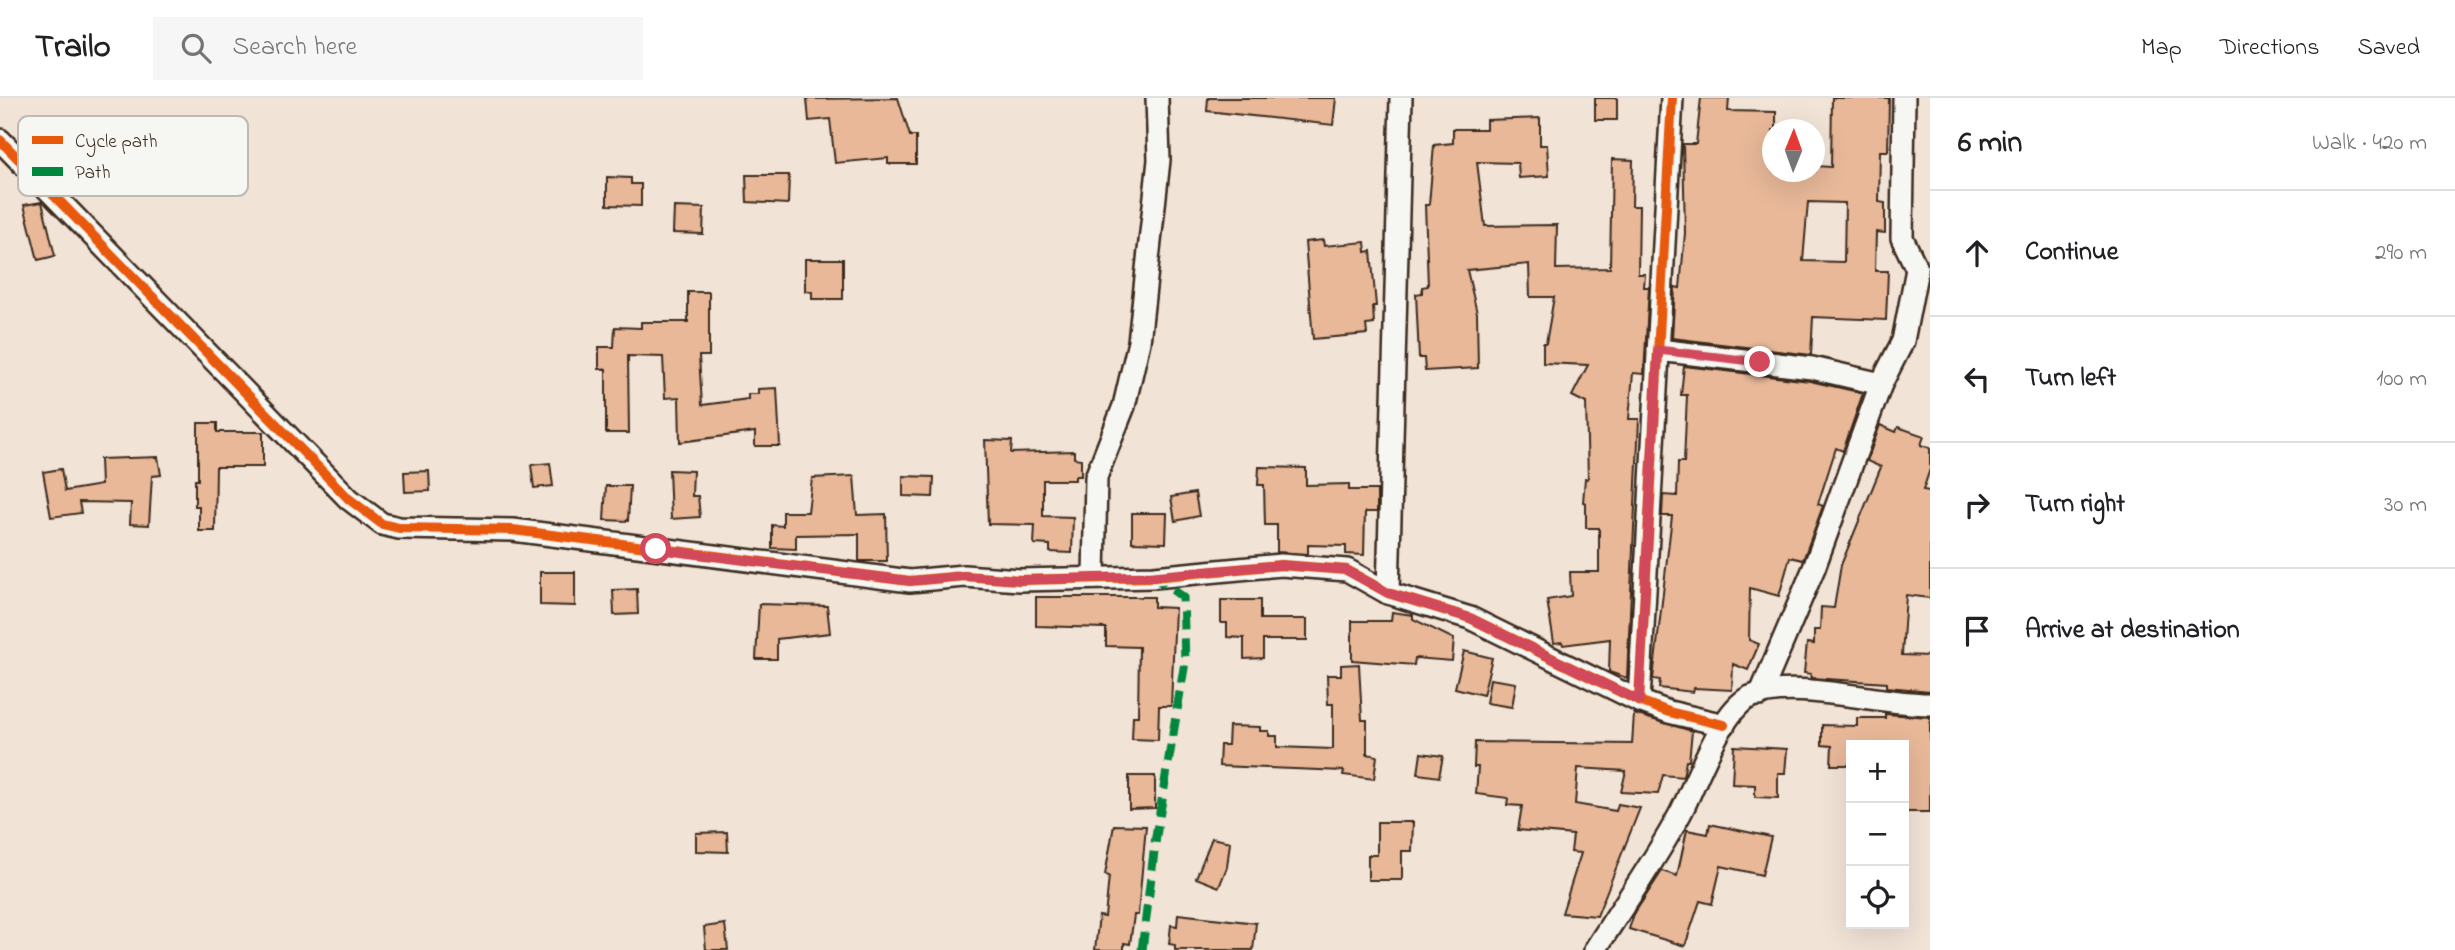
<!DOCTYPE html>
<html lang="en">
<head>
<meta charset="utf-8">
<style>
	:root { --surface:#fff; --page:#f6f6f6; --text:#202124; --muted:#757577; --line:#e0e0e0 }
	body { margin:0; font-family:"Indie Flower",sans-serif; background:var(--page); color:var(--text) }
	.controls { position:absolute; right:21px; bottom:21px; display:grid; overflow:hidden; border-radius:0px; box-shadow:0 7px 28px #0002 }
	.controls button { width:63px; height:63px; display:grid; place-items:center; padding:0; border:0; border-bottom:2px solid var(--line); background:var(--surface); color:var(--text); font:35px sans-serif }
	.compass { position:absolute; left:1762px; top:21px; width:63px; height:63px; border-radius:50%; background:var(--surface); box-shadow:0 7px 28px #0002; rotate:1deg }
	.stop { position:absolute; width:21px; height:21px; margin:-16px; border:5px solid #d1495b; border-radius:50%; background:#fff }
	.stop.end { background:#d1495b; border-color:#fff; box-shadow:0 2px 7px #0008 }
	.list { margin:0; padding:0; list-style:none }
	h2 { display:flex; justify-content:space-between; align-items:center; height:91px; margin:0; padding:0 28px; font-size:30px }
	h2 small { font-size:23px; font-weight:400; color:var(--muted) }
	.list li { display:grid; grid-template-columns:46px 1fr auto; gap:21px; align-items:center; box-sizing:border-box; height:126px; padding:0 28px; border-top:2px solid var(--line) }
	.list b { display:block; font-size:26px; white-space:nowrap }
	.list em { font-size:23px; font-style:normal; color:var(--muted) }
	.icon { flex:none; width:38px; height:38px; fill:none; stroke:currentColor; stroke-width:2; stroke-linecap:round; stroke-linejoin:round }
	.map { position:relative; flex:none; width:1930px; height:852px; overflow:hidden }
	header { display:flex; align-items:center; gap:42px; box-sizing:border-box; height:98px; padding:0 35px; background:var(--surface); border-bottom:2px solid var(--line) }
	header strong { font-size:33px }
	nav { display:flex; gap:38px; margin-inline-start:auto; font-size:24px }
	.search { width:490px; height:63px; background:var(--page); display:flex; align-items:center; gap:18px; box-sizing:border-box; padding:0 24px; border-radius:0px; color:var(--muted); font-size:26px }
	main { display:flex }
	aside { flex:1; background:var(--surface) }
	.map>svg:first-child { display:block }
</style>
</head>
<body>
<header>
<strong>Trailo</strong>
<div class="search"><svg class="icon" aria-label="search" viewBox="0 0 24 24"><circle cx="10" cy="10" r="6"/><path d="M15 15l6 6"/></svg>Search here</div>
<nav><a>Map</a><a>Directions</a><a>Saved</a></nav>
</header>
<main>
<div class="map">
<svg width="1930" height="852" viewBox="0 0 1930 852">
	<rect width="100%" height="100%" fill="#f2e3d7"/>
	<filter id="ink" filterUnits="userSpaceOnUse"><feTurbulence type="fractalNoise" baseFrequency=".0143" numOctaves="2"/><feDisplacementMap in="SourceGraphic" scale="14" xChannelSelector="R" yChannelSelector="G"/><feConvolveMatrix kernelMatrix="1 2 1 2 8 2 1 2 1" color-interpolation-filters="sRGB"/></filter>
	<g filter="url(#ink)">
		<g fill="#e8b899" stroke="#3b2a1e" stroke-width="2" fill-rule="evenodd">
			<polygon points="898,0 910,38 916,38 916,66 888,66 888,60 835,65 830,21 809,23 807,1"/>
			<polygon points="1208,0 1336,0 1333,27 1207,13"/>
			<rect x="1595" y="0" width="22" height="22"/>
			<path d="M1701,0H1729L1728,13L1776,14V32H1773V74H1815V68L1831,69L1832,0H1889L1888,53H1880L1879,104L1885,105V135L1876,134L1875,173H1888L1886,222L1813,219L1811,257L1672,240L1675,189L1680,190L1685,135L1683,46H1696ZM1808,104L1845,105L1844,164L1803,163Z"/>
			<polygon points="1540,20 1540,47 1547,47 1549,78 1519,80 1518,65 1477,64 1485,128 1557,127 1556,171 1610,170 1612,61 1633,62 1632,108 1639,108 1638,176 1645,176 1644,189 1649,189 1644,276 1633,275 1629,321 1639,321 1627,580 1609,574 1610,541 1563,547 1562,544 1554,545 1547,502 1571,498 1570,474 1599,474 1599,430 1586,430 1586,405 1583,404 1585,380 1588,381 1586,305 1572,298 1588,267 1543,265 1543,245 1546,245 1554,199 1530,199 1529,166 1467,172 1477,215 1478,270 1425,273 1424,260 1419,260 1416,196 1422,195 1422,189 1428,188 1425,107 1429,107 1434,47 1453,45 1453,31 1486,31 1486,22"/>
			<polygon points="746,77 789,77 788,106 747,104"/>
			<polygon points="607,79 631,80 631,86 641,86 641,108 607,107"/>
			<polygon points="42,104 55,158 38,162 24,107"/>
			<polygon points="674,109 704,110 703,136 673,135"/>
			<polygon points="1323,142 1324,148 1365,144 1366,154 1371,153 1376,208 1373,208 1374,226 1366,227 1367,236 1313,241 1305,144"/>
			<polygon points="805,161 843,161 843,201 812,201 812,194 805,193"/>
			<polygon points="688,194 709,194 709,258 699,258 702,307 748,301 748,296 758,296 758,291 777,290 780,348 755,348 755,334 680,344 679,299 665,300 663,259 628,258 629,335 606,335 606,271 599,271 599,249 614,249 615,229 641,230 641,224 688,224"/>
			<polygon points="1684,268 1810,283 1863,295 1843,353 1836,350 1818,406 1823,408 1803,462 1790,459 1779,498 1750,490 1749,542 1759,546 1748,572 1733,566 1732,592 1694,590 1693,594 1659,590 1660,582 1653,581 1672,418 1662,418 1663,397 1677,398 1678,364 1684,364 1687,297 1681,297"/>
			<polygon points="198,325 217,325 217,334 263,334 263,369 216,369 215,433 199,433 199,408 195,408 195,382 198,382"/>
			<polygon points="1880,327 1896,334 1898,329 1924,338 1921,347 1930,350 1930,371 1923,392 1930,393 1930,500 1906,497 1902,557 1930,558 1930,593 1887,589 1887,585 1811,580 1811,576 1804,575 1807,545 1814,546 1814,532 1820,532 1821,509 1834,510 1841,467 1881,369 1867,363"/>
			<polygon points="985,342 1012,343 1011,355 1074,353 1074,360 1081,361 1081,378 1075,378 1075,382 1043,382 1043,418 1073,419 1072,455 1050,454 1050,447 1034,446 1035,427 988,426"/>
			<polygon points="158,359 161,377 152,378 149,427 130,426 131,405 79,404 81,415 51,419 43,374 61,371 65,393 101,387 100,361"/>
			<polygon points="550,365 553,388 534,390 531,367"/>
			<polygon points="1259,369 1306,370 1306,387 1349,386 1349,392 1377,392 1377,414 1365,414 1364,457 1346,456 1346,448 1308,447 1308,456 1277,454 1277,427 1265,427 1264,387 1258,387"/>
			<polygon points="669,372 693,373 692,398 698,398 700,419 671,421"/>
			<polygon points="429,373 430,393 405,394 404,374"/>
			<polygon points="854,378 857,417 886,416 887,463 859,463 859,436 796,437 796,451 772,450 772,427 783,428 783,414 808,414 812,380"/>
			<polygon points="903,378 934,379 933,399 903,398"/>
			<polygon points="606,388 630,388 628,423 604,422"/>
			<polygon points="1195,395 1199,418 1175,423 1171,399"/>
			<polygon points="1132,415 1167,415 1166,445 1132,444"/>
			<polygon points="540,474 575,474 575,508 540,507"/>
			<polygon points="637,491 638,516 614,517 613,492"/>
			<polygon points="1036,499 1154,499 1154,509 1175,510 1171,608 1159,608 1158,642 1132,641 1133,618 1138,618 1139,549 1106,548 1106,530 1036,528"/>
			<polygon points="1221,502 1260,502 1260,521 1307,521 1307,542 1263,542 1263,560 1244,561 1244,540 1227,539 1227,525 1221,525"/>
			<polygon points="759,506 827,508 830,535 777,541 777,561 756,561"/>
			<polygon points="1392,514 1413,517 1413,521 1454,541 1452,563 1415,560 1414,567 1352,562 1352,523 1391,523"/>
			<polygon points="1464,553 1492,560 1483,597 1455,590"/>
			<polygon points="1359,566 1362,622 1367,622 1367,656 1377,658 1374,681 1343,677 1344,673 1219,668 1220,647 1228,647 1229,628 1260,629 1260,633 1269,633 1269,638 1277,638 1277,649 1333,651 1333,606 1328,606 1327,577 1341,577 1341,567"/>
			<polygon points="1490,581 1516,585 1512,609 1486,605"/>
			<polygon points="1634,616 1692,633 1689,663 1686,663 1683,679 1663,677 1658,696 1621,694 1626,673 1578,670 1575,706 1616,713 1618,706 1640,710 1597,818 1562,815 1581,755 1571,754 1573,737 1518,732 1522,708 1507,707 1508,700 1476,696 1478,669 1474,669 1475,644 1632,646"/>
			<polygon points="1885,616 1930,619 1930,714 1904,714 1904,647 1851,647 1851,667 1831,667 1832,648 1822,647 1822,627 1857,628 1857,620 1885,620"/>
			<polygon points="1734,648 1787,651 1785,675 1778,675 1778,700 1755,699 1755,687 1732,686"/>
			<polygon points="1421,655 1443,658 1439,679 1418,676"/>
			<polygon points="1129,678 1155,678 1155,710 1129,711"/>
			<polygon points="1377,724 1413,724 1412,753 1402,753 1402,782 1368,782 1368,757 1377,757"/>
			<polygon points="1710,726 1771,739 1762,777 1721,768 1712,806 1700,803 1685,848 1629,831 1634,816 1662,773 1677,778 1687,732 1708,736"/>
			<polygon points="1114,727 1146,728 1138,817 1134,817 1130,846 1124,845 1124,852 1095,852 1099,818 1105,819 1109,778 1105,777"/>
			<polygon points="727,734 728,754 696,753 696,735"/>
			<polygon points="1212,740 1230,744 1227,769 1219,789 1196,780"/>
			<polygon points="1178,816 1256,825 1253,852 1175,852 1175,847 1169,846 1171,827 1177,828"/>
			<polygon points="725,826 728,852 706,852 704,829"/>
		</g>
		<g fill="none" stroke-linecap="round" stroke-linejoin="round">
			<defs>
				<g id="minor">
					<polyline points="0,42 349,401 382,426 399,430 513,432 910,483 964,478 1020,482 1154,479 1281,467 1347,472 1388,495 1470,520 1639,603 1669,614 1724,627"/>
					<polyline points="1658,252 1812,270 1881,286 1903,243 1917,171 1902,140 1904,0"/>
					<polyline points="1094,480 1096,379 1124,308 1139,244 1159,62 1157,0"/>
					<polyline points="1388,495 1401,0"/>
					<polyline points="1760,597 1814,470 1881,286"/>
					<polyline points="1639,603 1672,0"/>
					<path d="M1595,852C1623,807 1655,763 1680,716C1695,688 1720,613 1750,599C1792,580 1882,607 1930,606"/>
				</g>
			</defs>
			<use href="#minor" stroke="#3b2a1e" stroke-width="26"/>
			<use href="#minor" stroke="#f6f6f2" stroke-width="21"/>
			<polyline stroke="#00873e" stroke-width="9" stroke-dasharray="18 9" stroke-linecap="butt" points="1142,852 1156,738 1185,564 1183,499 1154,479"/>
			<defs>
				<g id="cycleway">
					<polyline points="0,42 349,401 382,426 399,430 513,432 910,483 964,478 1020,482 1154,479 1281,467 1347,472 1388,495 1470,520 1639,603 1669,614 1724,627"/>
					<polyline points="1639,603 1672,0"/>
				</g>
			</defs>
			<use href="#cycleway" stroke="#f6f6f2" stroke-width="15"/>
			<use href="#cycleway" stroke="#e8590c" stroke-width="10"/>
		</g>
	</g>
	<g fill="none" stroke-linecap="round" stroke-linejoin="round" filter="url(#ink)">
		<polyline stroke="#d1495b" stroke-width="9" points="656,451 910,483 964,478 1020,482 1154,478 1281,467 1346,472 1388,495 1470,520 1639,603 1658,252 1760,264"/>
	</g>
	<rect x="18" y="18" width="230" height="80" rx="10" fill="#f6f6f2" stroke="#beb9b2" stroke-width="2"/>
	<rect x="32" y="38" width="31" height="8" fill="#e8590c"/>
	<rect x="32" y="69" width="31" height="9" fill="#00873e"/>
	<g font-size="19" fill="#3b2a1e">
		<text x="75" y="49">Cycle path</text>
		<text x="75" y="80">Path</text>
	</g>
</svg>
<div class="controls">
<button>+</button>
<button>−</button>
<button><svg class="icon" aria-label="locate" viewBox="0 0 24 24"><circle cx="12" cy="12" r="6"/><path d="M12 2v4M12 18v4M2 12h4M18 12h4"/></svg></button>
</div>
<svg class="compass" viewBox="-18 -18 36 36"><path d="M0-13l5 13h-10z" fill="#e53935"/><path d="M0 13l5-13h-10z" fill="#757577"/></svg>
<div class="stop" style="left:656px;top:451px"></div>
<div class="stop end" style="left:1760px;top:264px"></div>
</div>
<aside>
<h2>6 min<small>Walk · 420 m</small></h2>
<ul class="list">
<li><svg class="icon" aria-label="ahead" viewBox="0 0 24 24"><path d="M12 20V5M6 11l6-6 6 6"/></svg><div><b>Continue</b></div><em>290 m</em></li>
<li><svg class="icon" aria-label="left" viewBox="0 0 24 24"><path d="M17 20v-9H6M10 6l-5 5 5 5"/></svg><div><b>Turn left</b></div><em>100 m</em></li>
<li><svg class="icon" aria-label="right" viewBox="0 0 24 24"><path d="M7 20v-9h11M14 6l5 5-5 5"/></svg><div><b>Turn right</b></div><em>30 m</em></li>
<li><svg class="icon" aria-label="arrive" viewBox="0 0 24 24"><path d="M6 21V4h12l-3 4 3 4H6"/></svg><div><b>Arrive at destination</b></div></li>
</ul>
</aside>
</main>
</body>
</html>
